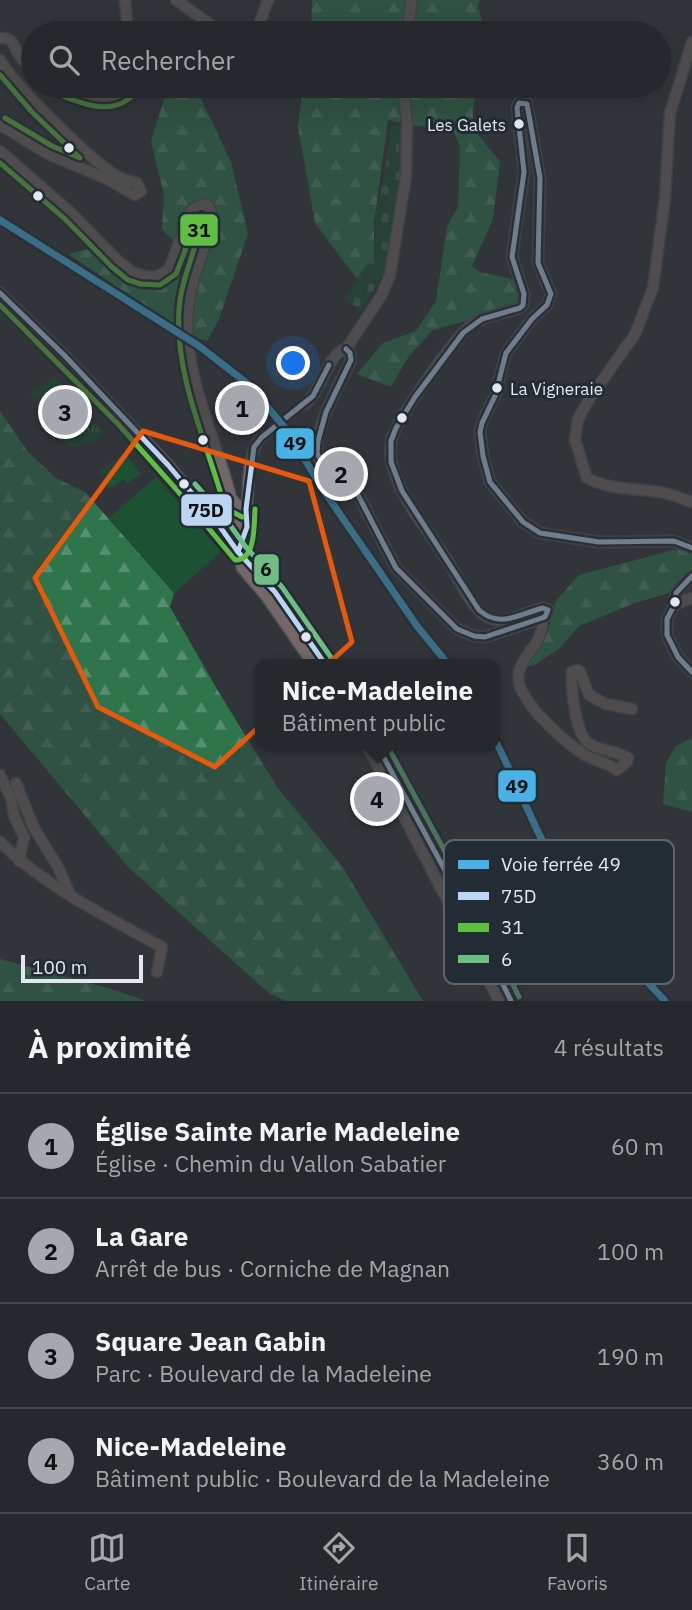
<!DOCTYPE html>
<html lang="fr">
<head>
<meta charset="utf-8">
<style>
	:root { --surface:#25282c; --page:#313438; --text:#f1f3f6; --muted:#a3a6a9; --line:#424448; --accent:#a5a9af }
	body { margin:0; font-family:"IBM Plex Sans",sans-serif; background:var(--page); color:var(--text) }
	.scale { position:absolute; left:21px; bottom:18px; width:122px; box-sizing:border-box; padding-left:7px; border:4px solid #e3e8ee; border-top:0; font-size:19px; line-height:24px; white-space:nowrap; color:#e3e8ee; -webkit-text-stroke:5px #232b34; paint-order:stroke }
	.you { position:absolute; left:294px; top:364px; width:24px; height:24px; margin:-18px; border:5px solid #fff; border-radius:50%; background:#1a73e8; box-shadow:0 0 0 10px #1a73e833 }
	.badge { display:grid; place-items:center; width:46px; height:46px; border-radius:50%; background:var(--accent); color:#111; font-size:23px; font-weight:700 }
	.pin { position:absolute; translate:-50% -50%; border:4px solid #fff; box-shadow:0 2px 7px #0006 }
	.popup { position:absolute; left:255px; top:659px; width:245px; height:91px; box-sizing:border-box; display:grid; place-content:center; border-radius:14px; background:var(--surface); filter:drop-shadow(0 2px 5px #0005); font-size:23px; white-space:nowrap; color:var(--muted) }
	.popup b { font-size:26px; color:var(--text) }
	.popup::after { content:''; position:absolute; left:50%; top:100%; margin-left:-14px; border:14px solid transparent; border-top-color:var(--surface) }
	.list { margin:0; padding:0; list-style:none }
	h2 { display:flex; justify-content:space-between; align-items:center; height:91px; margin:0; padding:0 28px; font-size:30px }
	h2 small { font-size:23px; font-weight:400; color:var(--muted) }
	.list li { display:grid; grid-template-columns:46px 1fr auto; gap:21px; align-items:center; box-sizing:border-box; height:105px; padding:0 28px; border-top:2px solid var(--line) }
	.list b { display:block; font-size:26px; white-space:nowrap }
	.list p { margin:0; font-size:23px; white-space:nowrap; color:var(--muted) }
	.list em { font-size:23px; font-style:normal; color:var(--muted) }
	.icon { flex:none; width:38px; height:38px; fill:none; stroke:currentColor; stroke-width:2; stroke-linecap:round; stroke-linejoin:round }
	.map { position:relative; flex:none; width:692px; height:1001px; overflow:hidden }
	.search { position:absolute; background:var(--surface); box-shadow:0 7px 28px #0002; left:21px; right:21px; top:21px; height:77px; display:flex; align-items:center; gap:18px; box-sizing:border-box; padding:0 24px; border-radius:38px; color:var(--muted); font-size:26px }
	.sheet { height:511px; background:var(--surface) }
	nav { display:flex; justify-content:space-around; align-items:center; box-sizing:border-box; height:98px; border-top:2px solid var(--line); background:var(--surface); font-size:19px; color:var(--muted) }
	nav a { display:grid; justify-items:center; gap:4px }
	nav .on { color:var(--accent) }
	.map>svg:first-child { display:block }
</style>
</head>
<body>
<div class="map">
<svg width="692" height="1001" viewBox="0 0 692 1001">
	<defs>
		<pattern id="grass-tufts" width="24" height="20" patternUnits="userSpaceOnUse" patternTransform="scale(1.75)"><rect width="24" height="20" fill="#1d5134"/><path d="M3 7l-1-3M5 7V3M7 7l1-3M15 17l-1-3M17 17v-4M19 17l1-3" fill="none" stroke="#3e6a52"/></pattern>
		<pattern id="forest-firs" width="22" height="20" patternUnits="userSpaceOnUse" patternTransform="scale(1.75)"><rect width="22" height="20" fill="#2e754c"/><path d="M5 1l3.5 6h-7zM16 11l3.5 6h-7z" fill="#568f6f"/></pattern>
		<pattern id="cemetery-stones" width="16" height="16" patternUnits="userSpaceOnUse" patternTransform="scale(1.75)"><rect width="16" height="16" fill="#1d5134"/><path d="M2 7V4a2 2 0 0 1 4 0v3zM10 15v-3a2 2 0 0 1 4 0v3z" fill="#3e6a52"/></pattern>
	</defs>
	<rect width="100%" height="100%" fill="#31353a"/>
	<path fill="url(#grass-tufts)" d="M55,377L86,411L85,418L95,423L104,432C92,442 83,449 67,445L30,394Z"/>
	<g fill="url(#forest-firs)">
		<polygon points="312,0 480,0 478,6 485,33 311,33"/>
		<polygon points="168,86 195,86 231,162 248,234 219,319 208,340 194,339 68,254 97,247 130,281 152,287 174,275 185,254 162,229 164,195 151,141"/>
		<path d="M303,86H478C467,125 475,132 500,161L493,219L472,266L480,272L515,280L520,306L433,330L409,356L391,387L357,374L383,343L416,331L436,301L447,227L458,207L460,147L453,129L417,126L388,120L374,223V254L357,279L315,223L298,127Z"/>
		<polygon points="0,411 28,452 56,478 85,492 174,593 170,607 218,691 277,787 342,866 423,1001 287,1001 270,994 128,867 0,714"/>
		<polygon points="692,545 692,582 683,589 635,603 579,626 559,649 534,665 526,667 547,634 556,601 579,575"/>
		<polygon points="692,738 692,812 663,804 666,763 676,746"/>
		<polygon points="0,959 111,989 146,1001 0,1001"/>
	</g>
	<polygon fill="url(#cemetery-stones)" points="400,125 399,165 401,168 391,240 385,266 379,281 361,311 345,299 374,254 376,211 387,160 391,126"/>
	<g fill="#1d5134">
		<polygon points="125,453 141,474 127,483 124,479 110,489 98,472"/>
		<polygon points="156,477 221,552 174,593 109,518"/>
	</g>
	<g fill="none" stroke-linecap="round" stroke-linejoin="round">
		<polyline stroke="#20578a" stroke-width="2.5" points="0,311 125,431"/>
		<polyline stroke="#4c5055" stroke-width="10" stroke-dasharray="10 5" stroke-linecap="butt" points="262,437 305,404"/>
		<defs>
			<g id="minor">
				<polyline points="125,0 128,33"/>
				<polyline points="176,0 222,33"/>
				<polyline points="256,33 268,0"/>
				<polyline points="407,33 412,0"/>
				<path d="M0,38C15,37 13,47 20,57C23,61 29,65 33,69"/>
				<path d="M692,42L670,113L665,198L653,288L635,334L590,398L578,419L575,440L587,478C612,491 638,488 665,493C674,495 683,499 692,502"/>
				<path d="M0,60C16,86 95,166 121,178C126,181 132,181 137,183L141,191L135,195L131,193L107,179L48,154L0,125"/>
				<path d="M61,86C81,94 116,109 129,86"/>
				<path d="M0,151L71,213L117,260L132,272L144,276L157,277L169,269L191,211C231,180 197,268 194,277C192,287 189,298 188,309C182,374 216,436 231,498L236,504L246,509"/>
				<polyline points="0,293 64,355 168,465 218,524 238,552 275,592 325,664"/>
				<path d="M346,349L350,353L351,360C341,382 305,441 321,463C331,476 348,481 358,495L396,568L457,629L474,636L485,637L545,617L548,610L543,608C525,611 511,624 492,619C473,614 458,577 448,561C428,531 401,500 392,465C390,457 390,447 392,438C398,418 454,338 471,325C484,316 505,313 520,308L523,305L524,294L512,257L524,172L517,108L519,103L527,104L540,178L538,263L551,294L547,305L532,319L506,353L495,396L482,423L480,432L483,456L490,482L523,522L540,533L599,542L674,541L692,548"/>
				<path d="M305,404C323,389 329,351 346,349L381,296L390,275L406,176L407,122L403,86"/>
				<polyline points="229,540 246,509"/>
				<polyline points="238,552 242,568 266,596 313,664"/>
				<path d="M238,552C255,520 239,459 262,437"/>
				<polyline points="692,576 676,593 675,604 667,619 667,635 678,657 692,672"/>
				<polyline points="675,604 692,598"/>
				<path d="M542,619C545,643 524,651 519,672C512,697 564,741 583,754C594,761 607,762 617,770L627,762L628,758C617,751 603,751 591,745C575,737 571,688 572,672L578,670L580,672L589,695L606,704L632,709"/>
				<polyline points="367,745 499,1001"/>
				<polyline points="377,745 473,922 511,1001"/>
				<polyline points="0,775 11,798 14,816 24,837 19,861"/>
				<polyline points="16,783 34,828 57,865 71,896"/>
				<path d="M0,842C46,887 105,916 162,947L157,972"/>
			</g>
		</defs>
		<use href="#minor" stroke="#4e5256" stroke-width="13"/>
		<use href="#minor" stroke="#736867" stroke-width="10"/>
		<defs>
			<g id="bus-1">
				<polyline points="0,293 64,355 168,465 218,524 238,552 275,592 325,664"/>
				<path d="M346,349L350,353L351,360L326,412L318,441L317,453L325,468L358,495L396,568L457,629L474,636L485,637L545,617L548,610L543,608C519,614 500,629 479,610L402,491L391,462V441L396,428L415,397L463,333L482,319L520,308L523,305L524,294L512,257L524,172L517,108L519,103L527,104L540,178L538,263L551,294L547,305L532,319L506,353L495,396L482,423L480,432L483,456L490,482L523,522L540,533L599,542L674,541L692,548"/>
				<polyline points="238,552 247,527 246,509 254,447 262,437 313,396 329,365"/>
				<polyline points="692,576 676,593 675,604 667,619 667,635 678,657 692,672"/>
				<polyline points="377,745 473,922 511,1001"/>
			</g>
			<g id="bus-2">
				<polyline points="0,75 32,112 80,158 52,146 5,118"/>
				<path d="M58,94C84,105 115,117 136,92"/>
				<path d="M0,163L65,219L112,267L128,280L141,284L160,285L176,274L198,217L201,215C199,248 181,276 179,309C175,376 205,438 223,501L231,511L242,517"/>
				<path d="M0,305L118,424L176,489L235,560C256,561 254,524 255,509"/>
			</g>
			<g id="bus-3">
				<polyline points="195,484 225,518 245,546 282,587 332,659"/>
				<polyline points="387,745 481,918 519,997"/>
			</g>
		</defs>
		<use href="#bus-1" stroke="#232b34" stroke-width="10"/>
		<use href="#bus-2" stroke="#232b34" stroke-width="10"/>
		<use href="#bus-3" stroke="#232b34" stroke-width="10"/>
		<use href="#bus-1" stroke="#bcd5f0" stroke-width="5"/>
		<use href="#bus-2" stroke="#62bd43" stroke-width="5"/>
		<use href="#bus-3" stroke="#6fbc85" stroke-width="5"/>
		<defs>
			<g id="rail-1">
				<polyline points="0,220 199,346 248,384 286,429 326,494 417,626 448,664"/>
				<path d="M494,738C519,786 537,837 565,882C593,926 630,963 665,1001"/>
			</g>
		</defs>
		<use href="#rail-1" stroke="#232b34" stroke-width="12"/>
		<use href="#rail-1" stroke="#47b2e3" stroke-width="7"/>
	</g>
	<path d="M0 0H692V1001H0ZM143,431L309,481L352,642L215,767L98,707L35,578Z" fill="#31353a" fill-opacity=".55" fill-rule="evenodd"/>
	<path fill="none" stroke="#e8590c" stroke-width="5" stroke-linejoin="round" d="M143,431L309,481L352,642L215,767L98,707L35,578Z"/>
	<g fill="#e3e8ee" stroke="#232b34" stroke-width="2.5">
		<circle cx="519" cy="124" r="6"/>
		<circle cx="69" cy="148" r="6"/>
		<circle cx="38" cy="196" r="6"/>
		<circle cx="497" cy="388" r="6"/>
		<circle cx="402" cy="418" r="6"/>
		<circle cx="203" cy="440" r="6"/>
		<circle cx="184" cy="484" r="6"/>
		<circle cx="675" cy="602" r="6"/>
		<circle cx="306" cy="637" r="6"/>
	</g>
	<g text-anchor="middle" stroke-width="6" stroke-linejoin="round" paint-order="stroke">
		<g font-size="17" fill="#e3e8ee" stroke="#232b34" text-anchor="end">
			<text x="506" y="131">Les Galets</text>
			<text x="510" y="395" text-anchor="start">La Vigneraie</text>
		</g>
	</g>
	<rect x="444" y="840" width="230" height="144" rx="10" fill="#232b34" stroke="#5d646c" stroke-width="2"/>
	<rect x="458" y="860" width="31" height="9" fill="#47b2e3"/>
	<rect x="458" y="892" width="31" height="8" fill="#bcd5f0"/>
	<rect x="458" y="923" width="31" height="9" fill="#62bd43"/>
	<rect x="458" y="955" width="31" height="8" fill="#6fbc85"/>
	<g font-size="19" fill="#e3e8ee">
		<text x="501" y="871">Voie ferrée 49</text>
		<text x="501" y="903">75D</text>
		<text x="501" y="934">31</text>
		<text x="501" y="966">6</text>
	</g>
	<g stroke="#232b34" stroke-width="2.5">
		<rect x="179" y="213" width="40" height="34" rx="7" fill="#62bd43"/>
		<rect x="275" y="427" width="40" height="33" rx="7" fill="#47b2e3"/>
		<rect x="180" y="493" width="53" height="34" rx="7" fill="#bcd5f0"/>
		<rect x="253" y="553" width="27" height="33" rx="7" fill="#6fbc85"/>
		<rect x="497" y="769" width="40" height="34" rx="7" fill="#47b2e3"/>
	</g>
	<g font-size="19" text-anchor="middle" font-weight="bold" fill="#111">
		<text x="199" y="237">31</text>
		<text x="295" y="450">49</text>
		<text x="206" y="517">75D</text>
		<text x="266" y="576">6</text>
		<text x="517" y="793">49</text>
	</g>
</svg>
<div class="scale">100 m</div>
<div class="you"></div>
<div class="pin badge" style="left:242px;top:408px">1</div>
<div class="pin badge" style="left:341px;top:474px">2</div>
<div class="pin badge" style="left:65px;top:412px">3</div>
<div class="pin badge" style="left:377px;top:799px">4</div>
<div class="popup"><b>Nice-Madeleine</b>Bâtiment public</div>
<div class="search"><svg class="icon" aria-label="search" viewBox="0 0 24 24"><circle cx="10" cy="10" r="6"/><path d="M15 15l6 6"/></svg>Rechercher</div>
</div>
<section class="sheet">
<h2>À proximité<small>4 résultats</small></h2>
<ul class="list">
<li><span class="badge">1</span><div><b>Église Sainte Marie Madeleine</b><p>Église · Chemin du Vallon Sabatier</p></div><em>60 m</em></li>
<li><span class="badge">2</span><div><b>La Gare</b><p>Arrêt de bus · Corniche de Magnan</p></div><em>100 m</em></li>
<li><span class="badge">3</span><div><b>Square Jean Gabin</b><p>Parc · Boulevard de la Madeleine</p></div><em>190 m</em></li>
<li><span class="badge">4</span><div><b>Nice-Madeleine</b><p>Bâtiment public · Boulevard de la Madeleine</p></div><em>360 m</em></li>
</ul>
</section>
<nav>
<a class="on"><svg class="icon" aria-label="map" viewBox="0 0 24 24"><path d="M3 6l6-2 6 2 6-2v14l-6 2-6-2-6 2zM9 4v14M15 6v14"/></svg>Carte</a>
<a><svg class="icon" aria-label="directions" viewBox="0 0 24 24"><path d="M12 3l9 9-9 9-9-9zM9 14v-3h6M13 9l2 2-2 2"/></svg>Itinéraire</a>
<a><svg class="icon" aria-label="saved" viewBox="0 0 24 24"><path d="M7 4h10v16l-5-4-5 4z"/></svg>Favoris</a>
</nav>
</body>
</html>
